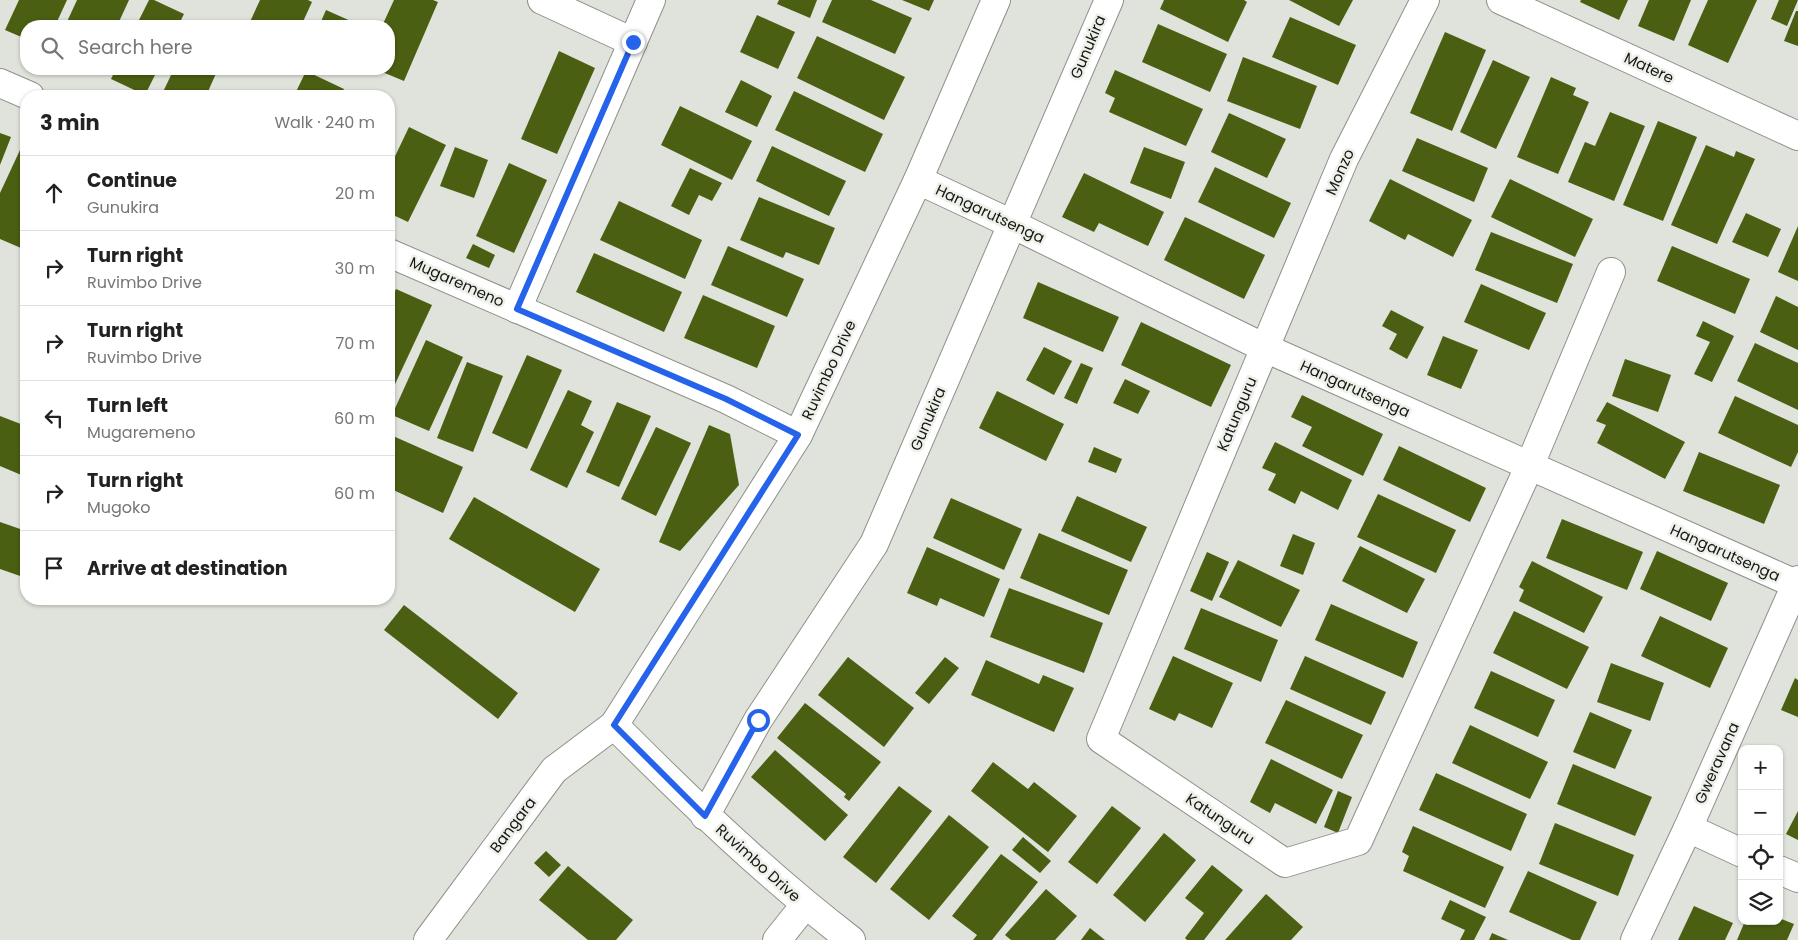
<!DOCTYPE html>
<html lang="en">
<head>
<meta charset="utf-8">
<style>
	:root { --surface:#fff; --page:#f2f2f2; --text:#222; --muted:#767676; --line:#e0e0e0 }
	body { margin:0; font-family:Poppins,sans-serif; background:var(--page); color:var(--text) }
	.controls { position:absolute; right:15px; bottom:15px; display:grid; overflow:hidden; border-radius:10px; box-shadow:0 1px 4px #0004 }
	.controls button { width:45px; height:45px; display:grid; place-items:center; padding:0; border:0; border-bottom:1px solid var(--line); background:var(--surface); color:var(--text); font:25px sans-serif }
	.stop { position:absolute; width:15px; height:15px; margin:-11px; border:4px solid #2563eb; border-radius:50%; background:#fff }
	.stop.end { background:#2563eb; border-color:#fff; box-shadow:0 1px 5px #0008 }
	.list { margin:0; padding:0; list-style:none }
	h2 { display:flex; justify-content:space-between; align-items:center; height:65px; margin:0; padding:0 20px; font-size:21px }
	h2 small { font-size:16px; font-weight:400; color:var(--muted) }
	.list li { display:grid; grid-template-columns:32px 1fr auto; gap:15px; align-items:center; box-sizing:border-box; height:75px; padding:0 20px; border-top:1px solid var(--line) }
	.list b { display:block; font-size:19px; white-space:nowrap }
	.list p { margin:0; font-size:16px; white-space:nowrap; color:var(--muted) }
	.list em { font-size:16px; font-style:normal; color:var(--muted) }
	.icon { flex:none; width:28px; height:28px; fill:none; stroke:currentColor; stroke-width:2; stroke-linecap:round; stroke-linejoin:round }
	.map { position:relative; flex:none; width:1798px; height:940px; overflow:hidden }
	.search { position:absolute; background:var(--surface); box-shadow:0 1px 4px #0004; left:20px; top:20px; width:375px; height:55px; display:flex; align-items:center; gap:12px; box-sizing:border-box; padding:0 18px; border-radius:20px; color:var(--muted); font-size:19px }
	.panel { position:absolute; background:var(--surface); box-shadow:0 1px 4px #0004; left:20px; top:90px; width:375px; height:515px; border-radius:20px }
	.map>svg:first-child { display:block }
</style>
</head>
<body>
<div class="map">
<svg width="1798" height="940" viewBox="0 0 1798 940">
	<rect width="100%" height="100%" fill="#e0e3dc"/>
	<g fill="#4b5f12">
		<polygon points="19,0 67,0 55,26 26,26 26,39 5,30"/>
		<polygon points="77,0 129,0 117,26 65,26"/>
		<polygon points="149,0 154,0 184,14 178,26 136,26"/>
		<polygon points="260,0 308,0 312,2 301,26 254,26 249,24"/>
		<polygon points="394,0 433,0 438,2 404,81 375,69 389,69 389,26 382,26"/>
		<polygon points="779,0 817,0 810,18 777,4"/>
		<polygon points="832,0 871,0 912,18 895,54 822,22"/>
		<polygon points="902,0 934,0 929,11"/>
		<polygon points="1164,0 1244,0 1247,2 1228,42 1160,9"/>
		<polygon points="1289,0 1353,0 1339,26"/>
		<polygon points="1581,0 1628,0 1619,20 1580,2"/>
		<polygon points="1649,0 1691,0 1674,41 1638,26"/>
		<polygon points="1708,0 1757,0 1728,63 1688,45"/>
		<polygon points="1779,0 1798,0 1787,26 1771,19"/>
		<polygon points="326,10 362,26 319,26"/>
		<polygon points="1796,11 1798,11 1798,46 1784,41"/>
		<polygon points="757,15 795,32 778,69 740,52"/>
		<polygon points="1290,17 1356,45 1338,85 1272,57"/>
		<polygon points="1158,24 1227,54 1210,92 1142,62"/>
		<polygon points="1445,32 1486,50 1452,131 1410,113"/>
		<polygon points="817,36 905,77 884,120 797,78"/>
		<polygon points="559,51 595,68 557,154 521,139"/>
		<polygon points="1243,57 1317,86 1300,129 1227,101"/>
		<polygon points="1493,60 1530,77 1496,149 1460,132"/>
		<polygon points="116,69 158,69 145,95 111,79"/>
		<polygon points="174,69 218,69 206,96 161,96"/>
		<polygon points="1115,70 1203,109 1186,146 1109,112 1115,98 1105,93"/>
		<polygon points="306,71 344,89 340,96 294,96"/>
		<polygon points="1551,77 1576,88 1573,95 1589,102 1558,174 1517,157"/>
		<polygon points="741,80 772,96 757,127 725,112"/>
		<polygon points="794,91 883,134 865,172 775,130"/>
		<polygon points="680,106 752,141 732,180 661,145"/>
		<polygon points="1610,112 1645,126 1614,201 1568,182 1585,142 1595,146"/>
		<polygon points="1229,113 1286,139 1267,178 1211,152"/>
		<polygon points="1658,121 1697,137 1663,221 1623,205"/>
		<polygon points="409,127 446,145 408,222 389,213 389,169"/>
		<polygon points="0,133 11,137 0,165"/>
		<polygon points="1417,138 1488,168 1474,202 1402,171"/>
		<polygon points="1706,145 1734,157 1736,151 1755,159 1717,244 1671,225"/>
		<polygon points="772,146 846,181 829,216 756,181"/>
		<polygon points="455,147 488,160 474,198 440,186"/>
		<polygon points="1144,147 1185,162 1171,199 1130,183"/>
		<polygon points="20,150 26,153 26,236 21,248 0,239 0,193"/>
		<polygon points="509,163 547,180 514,253 476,236"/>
		<polygon points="1215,167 1291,203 1274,238 1198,202"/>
		<polygon points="690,168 722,183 712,201 699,195 689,215 671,206"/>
		<polygon points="1084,173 1164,212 1148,246 1099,223 1094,232 1062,217"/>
		<polygon points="1390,179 1472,220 1453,257 1408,234 1405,240 1369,221"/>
		<polygon points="1510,179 1593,219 1575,257 1491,217"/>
		<polygon points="759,197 835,228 819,265 786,252 783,258 740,240"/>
		<polygon points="619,201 702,240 685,279 600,240"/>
		<polygon points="1746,213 1781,229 1768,257 1732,242"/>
		<polygon points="1185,217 1265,255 1244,299 1164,260"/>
		<polygon points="1798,226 1798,281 1778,272"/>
		<polygon points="1491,232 1573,264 1557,303 1475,270"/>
		<polygon points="473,244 495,255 489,268 466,258"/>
		<polygon points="728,246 804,279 787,317 711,285"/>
		<polygon points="1672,246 1750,279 1735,314 1657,281"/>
		<polygon points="594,253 682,292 664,332 576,292"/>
		<polygon points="1038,282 1119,317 1103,352 1023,318"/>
		<polygon points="1481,284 1546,313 1529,350 1464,322"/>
		<polygon points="396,289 432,305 389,397 389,305"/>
		<polygon points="703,295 775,326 757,368 684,338"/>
		<polygon points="1776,296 1798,307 1798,350 1760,332"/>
		<polygon points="1391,310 1424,327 1407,359 1389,349 1397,334 1382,326"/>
		<polygon points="1703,321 1734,336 1712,382 1694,374 1710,342 1696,336"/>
		<polygon points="1141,322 1231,365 1211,407 1121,365"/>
		<polygon points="1443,336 1478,350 1461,389 1427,375"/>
		<polygon points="426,340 463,357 429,431 392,415"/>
		<polygon points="1755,343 1798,363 1798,410 1737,381"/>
		<polygon points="1044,347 1072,361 1054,395 1026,380"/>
		<polygon points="527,355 562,370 527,449 492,433"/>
		<polygon points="1625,359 1671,375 1658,412 1612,396"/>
		<polygon points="467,362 503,376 473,452 437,438"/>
		<polygon points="1081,363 1093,368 1077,404 1064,398"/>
		<polygon points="1125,379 1150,391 1138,414 1113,403"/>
		<polygon points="568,390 592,401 581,425 594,432 567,488 530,470"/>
		<polygon points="997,391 1064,424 1046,461 979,428"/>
		<polygon points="1302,395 1383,434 1363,476 1302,446 1312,427 1291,417"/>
		<polygon points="1735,396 1798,425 1798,452 1791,467 1718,433"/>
		<polygon points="617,402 651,416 619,487 586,472"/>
		<polygon points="1607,402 1685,442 1665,479 1597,443 1606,425 1596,421"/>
		<polygon points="0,416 26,426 26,477 0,466"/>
		<polygon points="709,425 730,434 739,485 680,551 659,542"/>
		<polygon points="656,427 691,443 656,516 621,499"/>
		<polygon points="393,436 463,467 443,513 389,488 389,447"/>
		<polygon points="1275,442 1352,480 1338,510 1301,491 1295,504 1268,490 1276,474 1262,468"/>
		<polygon points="1399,446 1486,488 1470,522 1383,480"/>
		<polygon points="1094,447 1122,459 1116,473 1088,462"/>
		<polygon points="1699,452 1780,485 1764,524 1683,491"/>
		<polygon points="1378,494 1456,530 1436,573 1357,537"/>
		<polygon points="1077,496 1147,527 1131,562 1061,531"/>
		<polygon points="474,497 600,569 575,612 449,539"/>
		<polygon points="951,498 1022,529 1004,570 933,538"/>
		<polygon points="1562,519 1643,552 1627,590 1546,558"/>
		<polygon points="0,522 26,531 26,578 0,569"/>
		<polygon points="1039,533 1128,570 1109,615 1020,578"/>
		<polygon points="1293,534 1315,543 1303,575 1280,566"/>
		<polygon points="1360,546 1425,579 1407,613 1342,581"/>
		<polygon points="927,547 1000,579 984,617 940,598 937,606 907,593"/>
		<polygon points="1657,551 1728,583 1711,621 1640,589"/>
		<polygon points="1207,552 1229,562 1212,601 1190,591"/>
		<polygon points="1238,560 1300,590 1281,627 1219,597"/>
		<polygon points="1532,561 1603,597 1584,633 1519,601 1524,590 1519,587"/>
		<polygon points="1009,588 1103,623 1084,673 990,637"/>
		<polygon points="1331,604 1418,642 1403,678 1315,640"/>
		<polygon points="404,605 518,693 498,719 384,630"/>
		<polygon points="1201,608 1278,640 1261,682 1184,649"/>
		<polygon points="1514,611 1589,647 1567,689 1493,653"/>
		<polygon points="1660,616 1728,648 1710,688 1641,656"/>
		<polygon points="1173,656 1233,683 1212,728 1179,713 1175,721 1149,709"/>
		<polygon points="1305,656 1386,692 1371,725 1290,689"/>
		<polygon points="848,657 914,708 884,747 818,695"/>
		<polygon points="945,657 959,668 929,704 915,693"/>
		<polygon points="986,660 1039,684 1043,675 1074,688 1054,732 971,695"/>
		<polygon points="1611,663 1664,683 1650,721 1597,702"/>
		<polygon points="1491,671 1555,700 1538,737 1474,708"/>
		<polygon points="1795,678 1798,680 1798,717 1781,710"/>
		<polygon points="1286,700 1363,735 1342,779 1265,743"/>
		<polygon points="805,703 881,762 849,801 844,797 846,794 777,738"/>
		<polygon points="1590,712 1632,730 1615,769 1573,752"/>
		<polygon points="1470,725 1548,762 1530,799 1452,763"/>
		<polygon points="775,750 848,815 825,841 751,777"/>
		<polygon points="1271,759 1333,790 1316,824 1275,803 1270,813 1250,802"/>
		<polygon points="993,762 1028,789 1034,782 1077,816 1048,852 971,791"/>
		<polygon points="1573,764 1652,797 1635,836 1557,804"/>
		<polygon points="1436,773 1527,814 1511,851 1419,810"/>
		<polygon points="899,786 932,811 876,883 843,857"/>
		<polygon points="1338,791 1352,797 1338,833 1324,827"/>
		<polygon points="1112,806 1141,828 1097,884 1068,862"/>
		<polygon points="1798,811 1798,840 1786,834"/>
		<polygon points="949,815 989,847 929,920 890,889"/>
		<polygon points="1555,823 1634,855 1618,896 1539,864"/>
		<polygon points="1413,826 1504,867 1485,908 1403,871 1409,856 1402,852"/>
		<polygon points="1164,833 1196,860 1145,922 1113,895"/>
		<polygon points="1023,837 1051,861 1040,873 1012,850"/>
		<polygon points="546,851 561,865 549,877 534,863"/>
		<polygon points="1001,854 1038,882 992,940 973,940 977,935 952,916"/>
		<polygon points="1212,865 1243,890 1204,940 1187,940 1185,938 1204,913 1185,898"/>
		<polygon points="568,866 633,920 616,940 588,940 539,900"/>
		<polygon points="1528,871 1597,902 1580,940 1572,940 1509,912"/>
		<polygon points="1046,889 1077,916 1055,940 1011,940 1005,935"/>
		<polygon points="1266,894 1303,927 1291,940 1225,940"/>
		<polygon points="1450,900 1486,917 1474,940 1460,940 1465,930 1441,919"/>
		<polygon points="1694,906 1733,923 1725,940 1678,940"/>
		<polygon points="1779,918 1794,924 1787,940 1737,940 1745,921 1779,921"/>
		<polygon points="1090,928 1105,940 1081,940"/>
		<polygon points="1492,933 1508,940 1489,940"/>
	</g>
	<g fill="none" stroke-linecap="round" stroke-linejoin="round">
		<defs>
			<g id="minor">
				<polyline points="542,0 633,42"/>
				<polyline points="1425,0 1344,159 1101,739 1285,863 1358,841 1529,467 1611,272"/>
				<polyline points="1501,0 1798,136"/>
				<polyline points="0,83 30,96"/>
				<polyline points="918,180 1012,224 1265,348 1798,585"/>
				<polyline points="389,253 726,399 798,435"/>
				<polyline points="517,309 651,0"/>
				<polyline points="705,816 758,720 874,544 1109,0"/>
				<polyline points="1688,828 1742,853"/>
				<polyline points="1779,870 1798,878"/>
				<polyline points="428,940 554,770 614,725"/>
				<polyline points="777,940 805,905"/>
				<path d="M851,940C766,875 690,801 614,725L798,435L918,180L996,0"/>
				<polyline points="1635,940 1688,828 1798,580"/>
			</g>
		</defs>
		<use href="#minor" stroke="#8e9089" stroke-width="30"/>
		<use href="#minor" stroke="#fff" stroke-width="28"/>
	</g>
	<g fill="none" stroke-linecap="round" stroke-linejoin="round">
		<polyline stroke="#2563eb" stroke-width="6" points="633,42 517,309 726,399 798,435 614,725 705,816 758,720"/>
	</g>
	<g text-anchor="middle" stroke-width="5" stroke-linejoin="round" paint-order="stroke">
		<g font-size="15" fill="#161714" stroke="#eef1e9">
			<text transform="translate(1088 47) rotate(-67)" y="5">Gunukira</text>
			<text transform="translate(1649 68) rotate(25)" y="5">Matere</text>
			<text transform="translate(1340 172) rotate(-66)" y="5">Monzo</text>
			<text transform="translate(990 214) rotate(25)" y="5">Hangarutsenga</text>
			<text transform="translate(457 282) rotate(24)" y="5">Mugaremeno</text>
			<text transform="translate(829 370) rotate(-65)" y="5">Ruvimbo Drive</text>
			<text transform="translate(1355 389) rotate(24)" y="5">Hangarutsenga</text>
			<text transform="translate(1237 414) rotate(-67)" y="5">Katunguru</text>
			<text transform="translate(928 419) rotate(-67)" y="5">Gunukira</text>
			<text transform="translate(1725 553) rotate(24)" y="5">Hangarutsenga</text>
			<text transform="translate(1717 763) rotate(-66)" y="5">Gweravana</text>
			<text transform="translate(1220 819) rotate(34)" y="5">Katunguru</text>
			<text transform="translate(513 825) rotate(-53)" y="5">Bangara</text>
			<text transform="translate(758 863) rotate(42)" y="5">Ruvimbo Drive</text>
		</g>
	</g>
</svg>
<div class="controls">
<button>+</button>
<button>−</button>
<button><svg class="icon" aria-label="locate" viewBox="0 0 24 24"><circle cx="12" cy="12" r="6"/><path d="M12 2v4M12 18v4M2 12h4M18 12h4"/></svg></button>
<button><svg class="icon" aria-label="layers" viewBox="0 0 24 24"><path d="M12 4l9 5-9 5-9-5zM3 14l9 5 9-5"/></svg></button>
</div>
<div class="stop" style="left:758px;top:720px"></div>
<div class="stop end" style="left:633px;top:42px"></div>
<div class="search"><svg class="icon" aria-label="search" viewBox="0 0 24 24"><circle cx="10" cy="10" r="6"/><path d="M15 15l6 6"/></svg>Search here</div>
<section class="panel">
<h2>3 min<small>Walk · 240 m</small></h2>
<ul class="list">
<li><svg class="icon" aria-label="ahead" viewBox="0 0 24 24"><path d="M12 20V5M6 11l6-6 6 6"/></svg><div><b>Continue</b><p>Gunukira</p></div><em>20 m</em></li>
<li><svg class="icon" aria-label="right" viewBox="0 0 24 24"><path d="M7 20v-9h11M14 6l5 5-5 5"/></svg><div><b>Turn right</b><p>Ruvimbo Drive</p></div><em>30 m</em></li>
<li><svg class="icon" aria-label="right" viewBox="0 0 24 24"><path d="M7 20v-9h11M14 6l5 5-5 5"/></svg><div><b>Turn right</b><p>Ruvimbo Drive</p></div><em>70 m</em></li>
<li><svg class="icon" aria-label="left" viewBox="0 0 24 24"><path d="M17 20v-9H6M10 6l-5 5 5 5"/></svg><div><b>Turn left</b><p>Mugaremeno</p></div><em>60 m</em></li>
<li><svg class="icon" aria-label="right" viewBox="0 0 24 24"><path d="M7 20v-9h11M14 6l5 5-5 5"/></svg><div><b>Turn right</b><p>Mugoko</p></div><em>60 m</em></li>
<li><svg class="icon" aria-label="arrive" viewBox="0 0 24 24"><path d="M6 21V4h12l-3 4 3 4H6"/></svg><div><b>Arrive at destination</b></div></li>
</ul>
</section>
</div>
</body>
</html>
